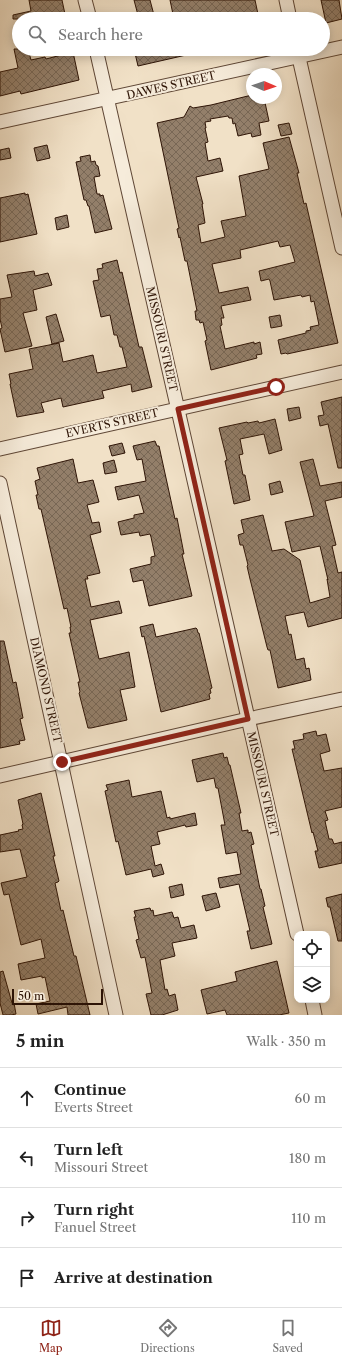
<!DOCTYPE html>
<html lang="en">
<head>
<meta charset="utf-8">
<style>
	:root { --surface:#fff; --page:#f2f2f2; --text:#222; --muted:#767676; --line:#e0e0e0; --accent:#8f2418 }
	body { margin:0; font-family:"Libre Caslon Text",serif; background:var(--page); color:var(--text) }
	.controls { position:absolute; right:12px; bottom:12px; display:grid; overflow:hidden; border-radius:8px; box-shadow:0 2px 10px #0003 }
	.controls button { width:36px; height:36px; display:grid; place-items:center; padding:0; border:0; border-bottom:1px solid var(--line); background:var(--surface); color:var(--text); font:20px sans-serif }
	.compass { position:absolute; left:246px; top:68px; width:36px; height:36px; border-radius:50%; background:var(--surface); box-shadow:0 2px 10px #0003; rotate:92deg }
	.scale { position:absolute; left:12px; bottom:10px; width:91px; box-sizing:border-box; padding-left:4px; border:2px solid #2e1406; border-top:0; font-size:11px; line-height:14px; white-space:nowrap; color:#2e1406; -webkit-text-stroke:3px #f6ecdb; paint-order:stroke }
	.stop { position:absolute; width:12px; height:12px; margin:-9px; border:3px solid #8f2418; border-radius:50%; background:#fff }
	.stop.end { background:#8f2418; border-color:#fff; box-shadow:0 1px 4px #0008 }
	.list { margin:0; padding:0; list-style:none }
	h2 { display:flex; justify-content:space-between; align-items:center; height:52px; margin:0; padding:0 16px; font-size:17px }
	h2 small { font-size:13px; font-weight:400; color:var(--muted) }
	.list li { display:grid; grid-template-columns:26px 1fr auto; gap:12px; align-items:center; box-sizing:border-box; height:60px; padding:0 16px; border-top:1px solid var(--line) }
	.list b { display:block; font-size:15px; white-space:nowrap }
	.list p { margin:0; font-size:13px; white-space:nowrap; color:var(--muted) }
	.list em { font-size:13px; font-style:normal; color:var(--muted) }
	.icon { flex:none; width:22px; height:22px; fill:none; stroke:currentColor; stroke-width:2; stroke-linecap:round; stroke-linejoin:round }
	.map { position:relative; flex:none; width:342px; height:1015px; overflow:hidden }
	.search { position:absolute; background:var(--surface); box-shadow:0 2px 10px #0003; left:12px; right:12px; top:12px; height:44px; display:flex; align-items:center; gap:10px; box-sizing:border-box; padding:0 14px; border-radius:22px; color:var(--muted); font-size:15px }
	.sheet { height:292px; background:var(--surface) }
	nav { display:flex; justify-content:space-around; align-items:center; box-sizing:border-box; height:56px; border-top:1px solid var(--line); background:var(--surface); font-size:11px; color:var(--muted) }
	nav a { display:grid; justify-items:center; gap:2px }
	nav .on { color:var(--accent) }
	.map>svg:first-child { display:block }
</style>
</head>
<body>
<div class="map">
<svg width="342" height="1015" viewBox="0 0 342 1015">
	<defs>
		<pattern id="building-cross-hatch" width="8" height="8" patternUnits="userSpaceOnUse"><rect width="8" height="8" fill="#937f6a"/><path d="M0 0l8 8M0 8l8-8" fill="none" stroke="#786755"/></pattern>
	</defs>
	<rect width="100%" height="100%" fill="#f1e1c7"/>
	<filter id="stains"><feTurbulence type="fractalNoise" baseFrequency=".005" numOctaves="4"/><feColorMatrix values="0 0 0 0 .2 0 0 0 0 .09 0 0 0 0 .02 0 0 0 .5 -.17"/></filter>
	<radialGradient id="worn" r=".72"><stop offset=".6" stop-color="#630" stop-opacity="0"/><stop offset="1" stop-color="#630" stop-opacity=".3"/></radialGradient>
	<g fill="url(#building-cross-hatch)" stroke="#2e1406">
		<polygon points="29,0 62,0 66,19 13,19 13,15 31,11"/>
		<polygon points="134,0 150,0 155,19 139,19"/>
		<polygon points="170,0 255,0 259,19 174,19"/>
		<polygon points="321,0 339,0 342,19 326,23"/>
		<polygon points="14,49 28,49 31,60 45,57 46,59 73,52 79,80 21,94 20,91 0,96 0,72 18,68"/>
		<polygon points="134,49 194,49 195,53 138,66"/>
		<polygon points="252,95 252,98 264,98 269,121 259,123 261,135 252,137 251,133 238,136 235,123 233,124 232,118 229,118 228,116 210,119 211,121 205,122 206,128 205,128 208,142 205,143 208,161 220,158 223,171 196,177 203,204 202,204 205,223 198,225 201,243 225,237 221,221 246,216 239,176 269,169 263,143 289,137 299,173 297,173 304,204 306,203 338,343 287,354 286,353 281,354 278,340 306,333 306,331 311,330 310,327 319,325 314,301 311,302 310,295 302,297 301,295 274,300 270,281 269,279 261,281 259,271 295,262 290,245 280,247 278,241 240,250 241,258 212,264 219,293 248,287 251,300 221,306 224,318 221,318 222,325 220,326 225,349 254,342 254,344 260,342 262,354 256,355 257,358 211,370 205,341 207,340 203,322 200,323 199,320 196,320 195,311 197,311 187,261 185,261 180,237 179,238 177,229 179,228 177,219 157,123 184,117 190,106 193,108 211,105"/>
		<polygon points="289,123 292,134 281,136 278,125"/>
		<polygon points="47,145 50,158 37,161 34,148"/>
		<polygon points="9,148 11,158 0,160 0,150"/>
		<polygon points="90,155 91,162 95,161 96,165 98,166 100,176 94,177 97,194 100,194 100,196 103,195 112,229 95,233 89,206 88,206 86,200 84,200 76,162 81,161 80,157"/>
		<polygon points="25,193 25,195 28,194 37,234 0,242 0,198"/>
		<polygon points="67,215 69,227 57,230 55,218"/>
		<polygon points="117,260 120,273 122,272 139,347 142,347 152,387 132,392 131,384 102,391 104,398 63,407 61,398 41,403 44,412 17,417 10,384 11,384 9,374 33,369 29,349 59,343 63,362 93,355 97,373 127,367 122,347 120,347 117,335 114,335 110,315 101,317 93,281 99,280 97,269 103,268 102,264"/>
		<polygon points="34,271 35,276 48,273 52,285 33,290 37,310 23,313 32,346 5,352 0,329 2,328 0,319 0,299 12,297 7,275"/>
		<polygon points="56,314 64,341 52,344 46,317"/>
		<polygon points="280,315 282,326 271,328 269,317"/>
		<polygon points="342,397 342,468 338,468 328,424 320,426 318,416 324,415 321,402"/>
		<polygon points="299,407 301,418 289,421 287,409"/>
		<polygon points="275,419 282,450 269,454 264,434 240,439 243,454 239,455 243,475 245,475 250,500 234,504 225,461 227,460 219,428 247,422 248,423 258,421 259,423"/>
		<polygon points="155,441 157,446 159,446 175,519 177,518 184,554 182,554 192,596 149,606 143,580 133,582 130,569 151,564 151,557 155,556 151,537 150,534 140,536 139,532 121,535 118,522 134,518 134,515 144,513 139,495 118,500 115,487 146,481 142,459 137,460 133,446"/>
		<polygon points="122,443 125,453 112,456 109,446"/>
		<polygon points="73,459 78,483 93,480 99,502 87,505 92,523 99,522 101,532 90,535 100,573 87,576 88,579 85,579 91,607 119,601 122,613 90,620 99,659 129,652 135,687 120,690 127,720 91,728 88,728 79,693 80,692 78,682 80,682 69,633 71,633 70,627 71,627 67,608 64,609 41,509 39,509 36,495 38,495 35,481 40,479 37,468"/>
		<polygon points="313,459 320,486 342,482 342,497 325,501 336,545 332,546 338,573 342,572 342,618 308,627 304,612 285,616 289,635 291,634 296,660 304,658 306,669 309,668 311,680 278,688 270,650 268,650 267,647 250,579 247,566 248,565 243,545 240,545 238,535 244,533 241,520 263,515 272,551 284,549 300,560 310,603 330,597 327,579 328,580 320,546 292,552 285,522 314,516 300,462"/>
		<polygon points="114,460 117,472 105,474 103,463"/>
		<polygon points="280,481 283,492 271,495 269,484"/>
		<polygon points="153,624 156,637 196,628 197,629 198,633 199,633 212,688 210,689 211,693 209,694 210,699 161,712 144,636 142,637 140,627"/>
		<polygon points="0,641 4,641 13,683 16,682 23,718 20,719 25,740 19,741 20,744 0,748"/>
		<polygon points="316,731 317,736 326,734 330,751 320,754 324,771 342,768 342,807 325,811 328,820 325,821 329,839 332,839 334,844 342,842 342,863 319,868 315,851 318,851 313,832 312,833 292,749 295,749 293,741 304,739 303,734"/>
		<polygon points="223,753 224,758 227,757 229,765 230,765 241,813 239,813 242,831 248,830 248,833 251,832 254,844 251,845 260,889 261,889 265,906 263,907 272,944 251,949 247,931 250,931 239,884 220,888 218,878 241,874 237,852 226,854 221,825 225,825 218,788 216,788 214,778 197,782 192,760"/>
		<polygon points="129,780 132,797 161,791 167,818 170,817 170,819 195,813 197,825 186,827 185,825 157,832 160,844 151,846 155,866 161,864 164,874 153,877 151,869 126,875 120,849 118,841 116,842 105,791 108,790 106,785"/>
		<polygon points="41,793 55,856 53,856 59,881 58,882 55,883 61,911 63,910 74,956 76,956 90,1015 68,1015 67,1007 38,1014 36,1004 50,1001 45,977 42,978 42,976 21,980 18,964 45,958 41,939 21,945 9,894 4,895 1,883 27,877 20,849 0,852 0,835 19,831 18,830 23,829 22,825 23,824 18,800"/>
		<polygon points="182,884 184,895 171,898 169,887"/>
		<polygon points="216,893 220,907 206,911 202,896"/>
		<polygon points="342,894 342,941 338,941 330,907 328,907 326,898"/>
		<polygon points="150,908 151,911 153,910 154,916 172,912 174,918 178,917 181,928 194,925 197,938 172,943 175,956 160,960 165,990 167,989 169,996 175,994 178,1010 162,1015 151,1015 146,994 152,993 145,957 141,958 136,940 139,939 134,917 136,917 134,911"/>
		<polygon points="277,961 289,1013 279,1015 227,1015 225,1010 207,1014 201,990 237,981 235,972"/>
		<polygon points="3,971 12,1003 14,1003 16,1014 11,1015 3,1015 0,1003 0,972"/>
	</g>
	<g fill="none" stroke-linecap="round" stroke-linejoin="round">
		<defs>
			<g id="minor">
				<polyline points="85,0 90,19"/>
				<polyline points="286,0 290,19"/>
				<polyline points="96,49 297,934"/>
				<polyline points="297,49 342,248"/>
				<polyline points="0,122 342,47"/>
				<polyline points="0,449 342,372"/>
				<polyline points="0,483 116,1015"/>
				<polyline points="0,776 248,719 342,699"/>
				<polyline points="312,1000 315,1015"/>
			</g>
		</defs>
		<use href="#minor" stroke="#5f4736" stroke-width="15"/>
		<use href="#minor" stroke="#f6ecdb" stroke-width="13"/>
	</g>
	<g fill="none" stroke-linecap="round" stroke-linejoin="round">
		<polyline stroke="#8f2418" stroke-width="5" points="62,762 248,719 178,409 276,387"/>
	</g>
	<g text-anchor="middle" stroke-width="4" stroke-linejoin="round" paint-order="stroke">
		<g font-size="11" fill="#2e1406" stroke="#f6ecdb">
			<text transform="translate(171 85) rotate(-13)" y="4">DAWES STREET</text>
			<text transform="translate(162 339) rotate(77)" y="4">MISSOURI STREET</text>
			<text transform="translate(112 423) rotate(-13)" y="4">EVERTS STREET</text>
			<text transform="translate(46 690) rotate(77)" y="4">DIAMOND STREET</text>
			<text transform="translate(263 784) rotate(77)" y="4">MISSOURI STREET</text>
		</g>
	</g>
	<rect width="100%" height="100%" filter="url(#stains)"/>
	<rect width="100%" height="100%" fill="url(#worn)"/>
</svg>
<div class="controls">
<button><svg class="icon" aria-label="locate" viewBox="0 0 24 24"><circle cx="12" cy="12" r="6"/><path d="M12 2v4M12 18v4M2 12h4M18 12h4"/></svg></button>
<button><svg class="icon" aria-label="layers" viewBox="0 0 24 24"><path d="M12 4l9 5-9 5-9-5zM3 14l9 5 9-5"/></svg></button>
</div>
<svg class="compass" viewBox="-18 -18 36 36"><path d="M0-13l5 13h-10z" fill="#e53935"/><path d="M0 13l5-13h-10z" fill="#767676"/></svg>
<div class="scale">50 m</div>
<div class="stop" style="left:276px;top:387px"></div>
<div class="stop end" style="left:62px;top:762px"></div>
<div class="search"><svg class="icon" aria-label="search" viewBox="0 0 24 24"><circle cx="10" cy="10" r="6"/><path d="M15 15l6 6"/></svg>Search here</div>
</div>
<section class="sheet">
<h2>5 min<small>Walk · 350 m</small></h2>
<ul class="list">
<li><svg class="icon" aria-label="ahead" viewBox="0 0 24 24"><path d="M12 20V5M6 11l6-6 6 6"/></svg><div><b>Continue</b><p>Everts Street</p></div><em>60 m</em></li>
<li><svg class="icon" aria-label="left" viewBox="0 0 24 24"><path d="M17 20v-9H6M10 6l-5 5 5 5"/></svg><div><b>Turn left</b><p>Missouri Street</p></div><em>180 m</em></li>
<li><svg class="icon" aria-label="right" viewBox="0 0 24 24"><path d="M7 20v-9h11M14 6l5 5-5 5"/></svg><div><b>Turn right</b><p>Fanuel Street</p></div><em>110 m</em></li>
<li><svg class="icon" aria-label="arrive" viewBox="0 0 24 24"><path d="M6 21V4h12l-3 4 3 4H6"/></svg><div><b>Arrive at destination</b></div></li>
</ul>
</section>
<nav>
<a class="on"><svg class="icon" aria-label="map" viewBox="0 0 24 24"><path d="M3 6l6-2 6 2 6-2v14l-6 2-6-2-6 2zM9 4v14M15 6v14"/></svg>Map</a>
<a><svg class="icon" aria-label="directions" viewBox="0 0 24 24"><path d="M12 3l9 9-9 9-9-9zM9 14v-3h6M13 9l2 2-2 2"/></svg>Directions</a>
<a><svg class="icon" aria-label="saved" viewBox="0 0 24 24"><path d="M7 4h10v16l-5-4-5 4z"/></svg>Saved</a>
</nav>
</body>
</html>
